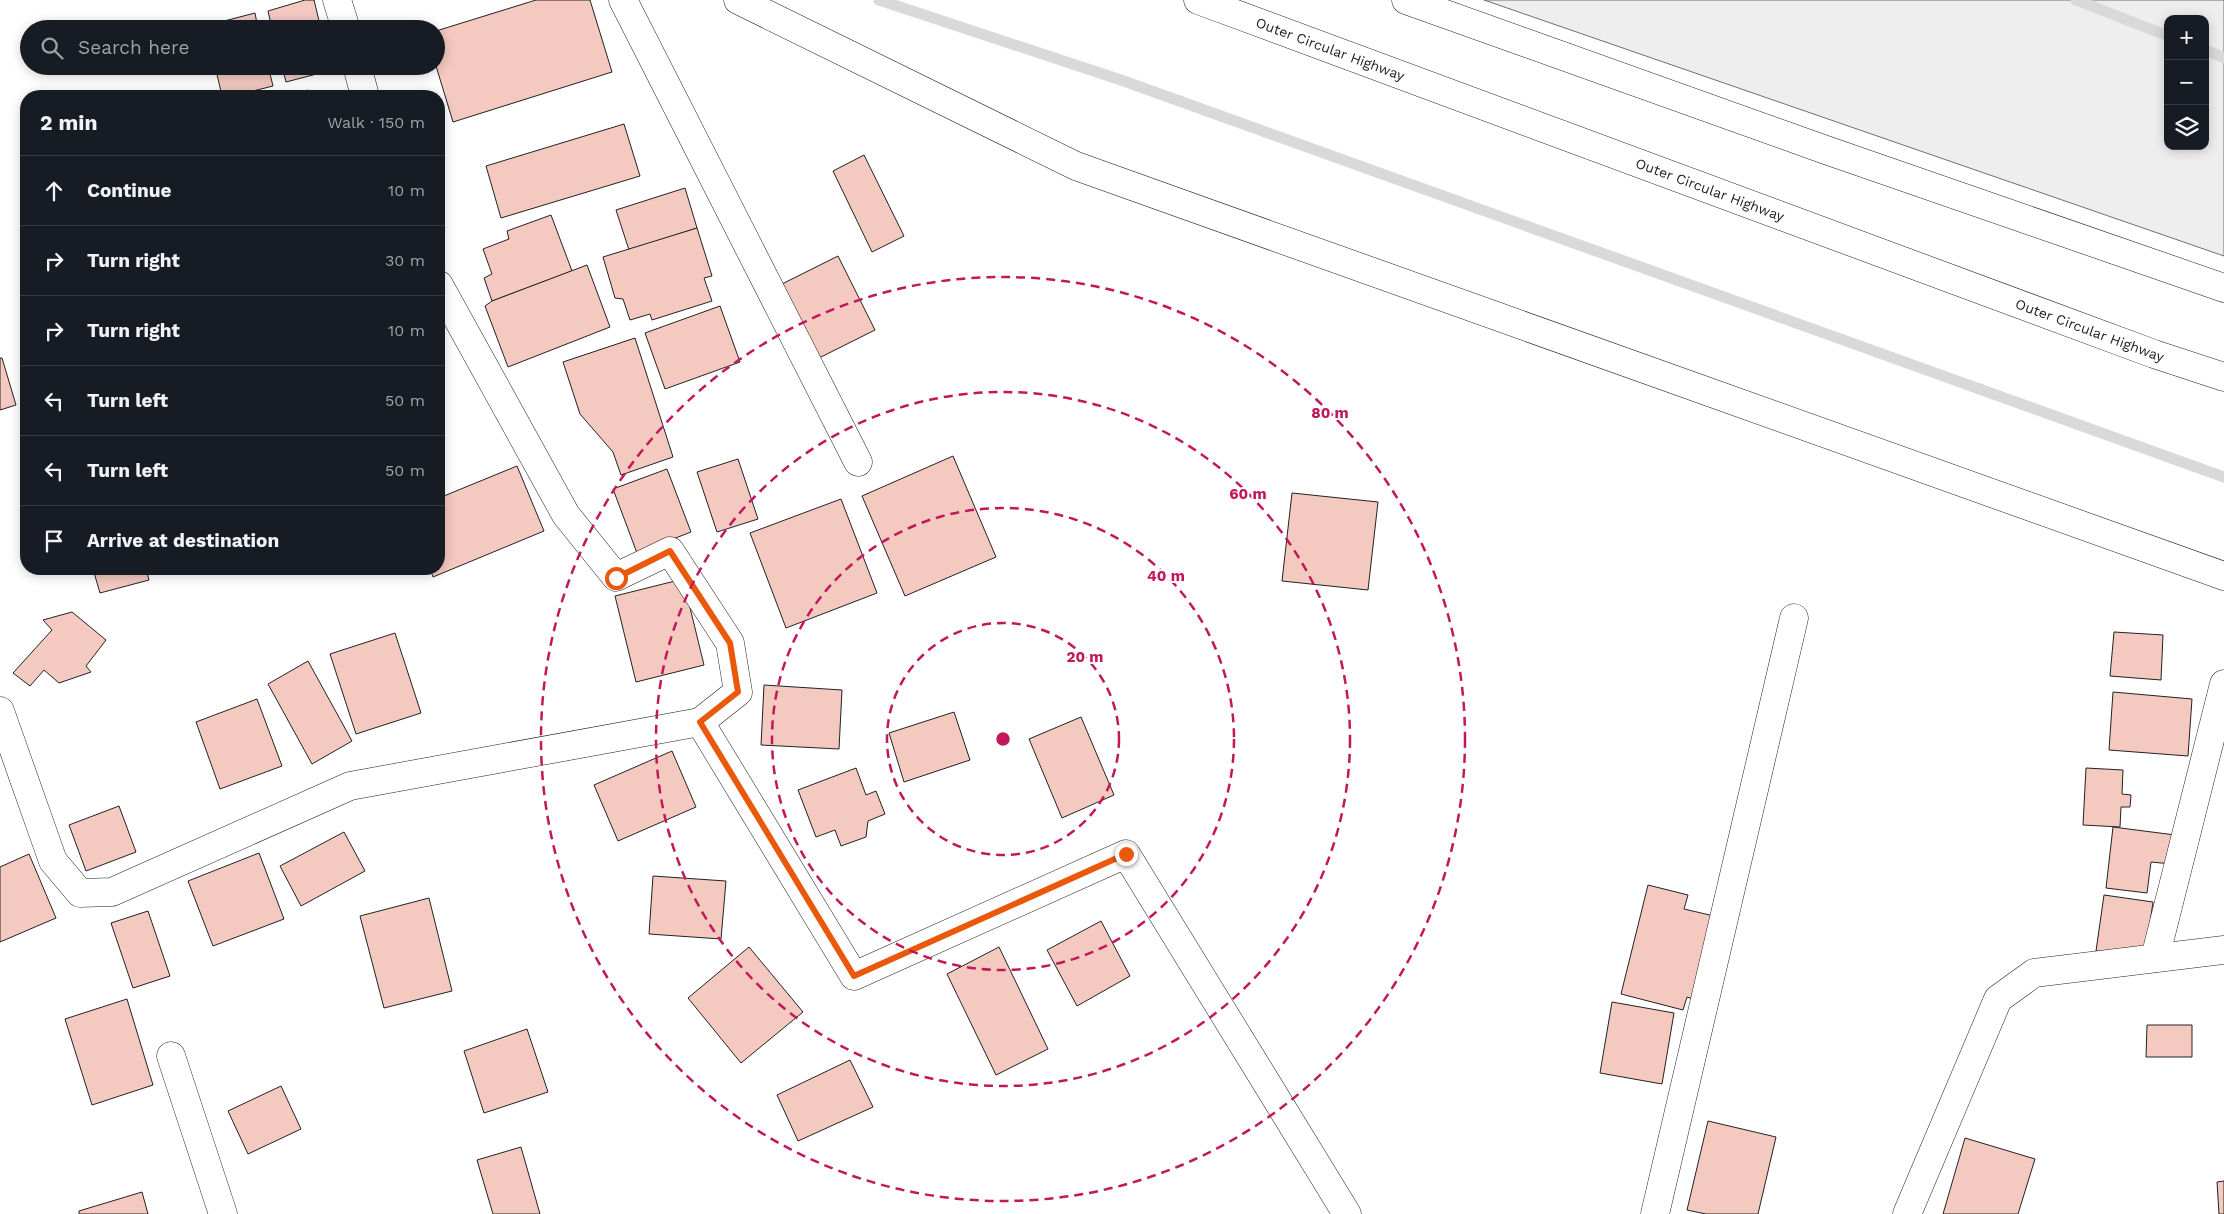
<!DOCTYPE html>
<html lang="en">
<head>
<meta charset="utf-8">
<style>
	:root { --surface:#171b24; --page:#242831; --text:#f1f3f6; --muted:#9ea1a6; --line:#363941 }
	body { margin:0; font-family:"Work Sans",sans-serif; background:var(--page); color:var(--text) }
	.controls { position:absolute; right:15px; top:15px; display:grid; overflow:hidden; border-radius:10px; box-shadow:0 2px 12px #0003 }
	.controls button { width:45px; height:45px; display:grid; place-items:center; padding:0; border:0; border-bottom:1px solid var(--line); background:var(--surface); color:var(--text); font:25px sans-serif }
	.stop { position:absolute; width:15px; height:15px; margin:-11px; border:4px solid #ea580c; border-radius:50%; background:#fff }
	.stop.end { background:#ea580c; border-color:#fff; box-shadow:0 1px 5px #0008 }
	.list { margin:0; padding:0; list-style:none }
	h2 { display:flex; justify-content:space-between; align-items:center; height:65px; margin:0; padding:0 20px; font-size:21px }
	h2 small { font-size:16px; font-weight:400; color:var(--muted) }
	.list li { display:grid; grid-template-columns:32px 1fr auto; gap:15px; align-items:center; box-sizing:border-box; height:70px; padding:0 20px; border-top:1px solid var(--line) }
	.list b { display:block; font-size:19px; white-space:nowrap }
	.list em { font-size:16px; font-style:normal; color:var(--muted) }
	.icon { flex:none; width:28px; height:28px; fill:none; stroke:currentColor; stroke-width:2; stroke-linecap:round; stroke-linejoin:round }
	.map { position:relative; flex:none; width:2224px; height:1214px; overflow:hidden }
	.search { position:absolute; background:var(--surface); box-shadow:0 2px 12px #0003; left:20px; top:20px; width:425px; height:55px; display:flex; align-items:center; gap:12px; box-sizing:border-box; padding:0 18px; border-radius:28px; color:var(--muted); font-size:19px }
	.panel { position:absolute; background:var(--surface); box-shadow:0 2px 12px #0003; left:20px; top:90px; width:425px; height:485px; border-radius:20px }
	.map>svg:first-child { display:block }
</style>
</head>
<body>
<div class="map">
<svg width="2224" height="1214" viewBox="0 0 2224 1214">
	<rect width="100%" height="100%" fill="#fff"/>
	<path fill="#eee" stroke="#6f6f6f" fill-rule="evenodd" d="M1484,0H2224V256ZM2168,19H2205V146H2168Z"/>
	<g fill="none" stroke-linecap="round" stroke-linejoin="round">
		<g stroke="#d9d9d9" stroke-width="11">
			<polyline points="879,0 1121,80 2224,477"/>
			<polyline points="2076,0 2168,36"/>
			<polyline points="2205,50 2224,58"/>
		</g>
	</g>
	<g fill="#f3c9c0" stroke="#222">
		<polygon points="305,0 314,0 321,29 272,29 268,11"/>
		<polygon points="536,0 590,0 612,72 453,122 436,66 436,31"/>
		<polygon points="255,13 258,29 205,29 205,26"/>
		<polygon points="215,66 268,66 273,86 233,96 222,96"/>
		<polygon points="282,66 331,66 332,70 286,82"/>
		<polygon points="308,90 310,96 287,96"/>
		<polygon points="624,124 640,176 501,218 486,166"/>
		<polygon points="864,155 904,236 872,252 833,171"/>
		<polygon points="685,188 697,228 629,250 616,210"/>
		<polygon points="551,215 572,271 492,301 484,278 492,274 483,249 509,239 507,231"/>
		<polygon points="697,228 712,276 704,278 712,301 652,320 650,314 630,320 623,299 615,298 603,257"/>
		<polygon points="838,256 875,330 817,359 780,285"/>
		<polygon points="587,265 610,327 508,367 485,306 492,301"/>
		<polygon points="720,306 740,362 665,389 645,333"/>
		<polygon points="635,338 673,457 621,475 613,452 580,414 563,362"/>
		<polygon points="0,358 2,358 16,405 0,410"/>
		<polygon points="953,456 996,557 905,596 862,496"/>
		<polygon points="738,459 758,519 717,532 697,472"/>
		<polygon points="517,466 544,531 433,577 430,569 439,569 439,498"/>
		<polygon points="667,469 691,532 637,553 613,489"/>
		<polygon points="1292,493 1378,502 1368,590 1282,581"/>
		<polygon points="841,499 877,593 786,628 750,533"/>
		<polygon points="93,569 146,569 149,580 100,593"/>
		<polygon points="683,579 704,665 636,682 615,596"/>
		<polygon points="72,612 106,640 86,666 91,672 59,683 44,670 30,686 13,673 52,630 43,620"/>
		<polygon points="2114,632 2163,635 2161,680 2110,676"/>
		<polygon points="395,633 421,713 356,734 330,654"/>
		<polygon points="308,661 352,741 312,764 268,684"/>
		<polygon points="764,685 842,690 839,749 761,745"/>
		<polygon points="2113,692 2192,699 2188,756 2109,750"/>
		<polygon points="257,699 282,766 220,789 196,722"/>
		<polygon points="954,712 970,760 904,782 889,733"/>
		<polygon points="1081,717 1114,795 1062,818 1029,739"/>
		<polygon points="672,751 696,807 618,841 594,785"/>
		<polygon points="856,768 866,795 876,791 885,814 868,821 866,837 841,846 835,830 816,837 798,790"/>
		<polygon points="2086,768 2123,770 2122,794 2131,795 2130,807 2121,807 2120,827 2083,825"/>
		<polygon points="119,806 136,852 86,871 69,825"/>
		<polygon points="2113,827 2175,835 2172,864 2151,862 2147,893 2106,888"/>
		<polygon points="344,832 365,871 301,906 280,866"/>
		<polygon points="259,853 284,919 213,946 188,881"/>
		<polygon points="29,854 56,918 0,942 0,867"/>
		<polygon points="653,876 726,881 721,939 649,934"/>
		<polygon points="1648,885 1688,895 1684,909 1714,916 1693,999 1687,997 1683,1010 1621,994"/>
		<polygon points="2104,895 2153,902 2145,958 2096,951"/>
		<polygon points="429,898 452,991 384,1008 360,916"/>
		<polygon points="148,911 170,976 133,988 111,923"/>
		<polygon points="1101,921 1130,976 1077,1006 1047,950"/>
		<polygon points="749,947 803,1012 741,1063 688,998"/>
		<polygon points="999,947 1048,1049 996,1075 947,974"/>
		<polygon points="127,999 153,1085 92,1105 65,1019"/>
		<polygon points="1612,1002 1674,1013 1662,1084 1600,1073"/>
		<polygon points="2147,1025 2192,1025 2192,1057 2146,1057"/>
		<polygon points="527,1029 548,1092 484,1113 464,1051"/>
		<polygon points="850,1060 873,1107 798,1141 777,1095"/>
		<polygon points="281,1086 301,1129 248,1154 228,1111"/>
		<polygon points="1708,1121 1776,1137 1758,1214 1706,1214 1687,1210"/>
		<polygon points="1965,1138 2035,1159 2018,1214 1943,1214"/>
		<polygon points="521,1147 540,1214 493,1214 477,1160"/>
		<polygon points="2224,1181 2224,1214 2219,1214 2217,1182"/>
		<polygon points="142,1192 148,1214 79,1214 79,1211"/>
	</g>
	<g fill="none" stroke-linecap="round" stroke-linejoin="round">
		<defs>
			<g id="minor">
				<polyline points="337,0 346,29"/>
				<polyline points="623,0 858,462"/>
				<polyline points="738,0 1076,166 2224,576"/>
				<polyline points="357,66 365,96"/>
				<polyline points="0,711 53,861 80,893 112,892 350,786 700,722 738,692 730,643 670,551 616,577 566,515 439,285"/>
				<polyline points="700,722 854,976 1126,854 1347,1214"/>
				<polyline points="2155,958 2224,684"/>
				<polyline points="171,1056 223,1214"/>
				<polyline points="1655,1214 1794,618"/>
				<polyline points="1907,1214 1998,999 2034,973 2224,950"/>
			</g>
			<g id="highway">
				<path id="s1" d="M1198,0L2154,354L2224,377"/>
				<polyline points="1406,0 1823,149 2224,288"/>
			</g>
		</defs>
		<use href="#minor" stroke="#222" stroke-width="29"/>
		<use href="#highway" stroke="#222" stroke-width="29"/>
		<use href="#minor" stroke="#fff" stroke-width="28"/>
		<use href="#highway" stroke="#fff" stroke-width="28"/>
	</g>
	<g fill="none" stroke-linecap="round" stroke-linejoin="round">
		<polyline stroke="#ea580c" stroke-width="6" points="616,578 670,551 730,643 738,692 700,722 854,976 1126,854"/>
	</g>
	<g fill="none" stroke="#c2185b" stroke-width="2.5" stroke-dasharray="9 6">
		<circle cx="1003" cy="739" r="116"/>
		<circle cx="1003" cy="739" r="231"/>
		<circle cx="1003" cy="739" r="347"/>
		<circle cx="1003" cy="739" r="462"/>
	</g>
	<g text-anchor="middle" stroke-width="4" stroke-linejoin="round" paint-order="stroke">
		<g font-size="14" fill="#222" stroke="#fff">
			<text dy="5" stroke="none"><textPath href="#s1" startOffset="141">Outer Circular Highway</textPath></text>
			<text dy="5" stroke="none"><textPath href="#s1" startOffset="546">Outer Circular Highway</textPath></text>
			<text dy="5" stroke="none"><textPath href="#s1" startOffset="951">Outer Circular Highway</textPath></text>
		</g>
	</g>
	<circle cx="1003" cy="739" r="8" fill="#c2185b" stroke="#fff" stroke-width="2.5"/>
	<g font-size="15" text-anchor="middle" font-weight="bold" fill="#c2185b" stroke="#fff" stroke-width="4" stroke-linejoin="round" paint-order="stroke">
		<text x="1330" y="418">80 m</text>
		<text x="1248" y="499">60 m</text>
		<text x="1166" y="581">40 m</text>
		<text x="1085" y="662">20 m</text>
	</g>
</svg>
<div class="controls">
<button>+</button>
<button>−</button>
<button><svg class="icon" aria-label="layers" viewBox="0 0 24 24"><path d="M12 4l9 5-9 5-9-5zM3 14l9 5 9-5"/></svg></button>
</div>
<div class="stop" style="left:616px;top:578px"></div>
<div class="stop end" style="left:1126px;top:854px"></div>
<div class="search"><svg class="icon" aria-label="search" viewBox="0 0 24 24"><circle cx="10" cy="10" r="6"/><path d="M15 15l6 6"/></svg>Search here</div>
<section class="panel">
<h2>2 min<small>Walk · 150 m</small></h2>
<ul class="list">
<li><svg class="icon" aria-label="ahead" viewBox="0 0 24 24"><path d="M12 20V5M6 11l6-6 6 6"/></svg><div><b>Continue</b></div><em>10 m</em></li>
<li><svg class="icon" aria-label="right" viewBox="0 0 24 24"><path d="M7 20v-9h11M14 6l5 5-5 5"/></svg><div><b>Turn right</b></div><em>30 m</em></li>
<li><svg class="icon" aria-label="right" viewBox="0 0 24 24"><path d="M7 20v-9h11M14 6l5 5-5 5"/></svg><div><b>Turn right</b></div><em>10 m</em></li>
<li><svg class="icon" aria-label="left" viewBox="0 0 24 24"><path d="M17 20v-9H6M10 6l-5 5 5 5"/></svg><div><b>Turn left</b></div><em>50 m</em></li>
<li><svg class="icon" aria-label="left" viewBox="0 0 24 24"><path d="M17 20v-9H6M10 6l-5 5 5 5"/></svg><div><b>Turn left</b></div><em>50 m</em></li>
<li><svg class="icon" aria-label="arrive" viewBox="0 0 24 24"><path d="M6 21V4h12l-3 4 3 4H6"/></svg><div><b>Arrive at destination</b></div></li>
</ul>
</section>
</div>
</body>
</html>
